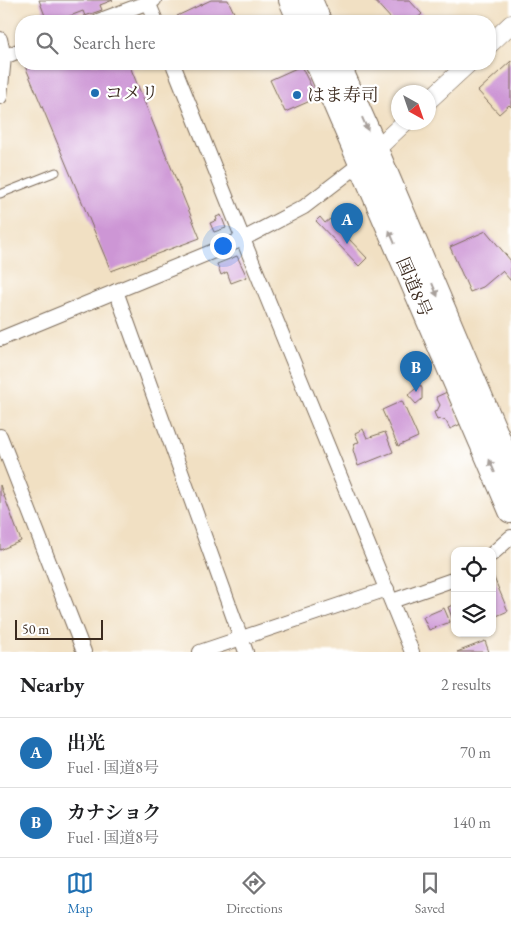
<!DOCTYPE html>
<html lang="en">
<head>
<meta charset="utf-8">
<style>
	:root { --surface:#fff; --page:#f6f6f6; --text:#202124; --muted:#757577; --line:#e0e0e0; --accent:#1f6fb2 }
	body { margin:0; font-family:"EB Garamond","Noto Serif JP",serif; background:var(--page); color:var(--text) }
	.controls { position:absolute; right:15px; bottom:15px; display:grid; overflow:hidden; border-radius:10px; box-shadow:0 1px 4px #0004 }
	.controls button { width:45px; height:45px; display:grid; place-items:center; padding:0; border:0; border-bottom:1px solid var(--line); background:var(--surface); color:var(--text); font:25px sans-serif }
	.compass { position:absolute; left:391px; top:85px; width:45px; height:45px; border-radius:50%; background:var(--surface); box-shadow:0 1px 4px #0004; rotate:140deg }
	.scale { position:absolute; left:15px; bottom:12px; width:88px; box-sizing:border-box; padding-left:5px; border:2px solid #3b2a1e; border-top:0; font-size:14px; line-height:18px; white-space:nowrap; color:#3b2a1e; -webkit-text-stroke:4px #fff; paint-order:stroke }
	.you { position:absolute; left:222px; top:245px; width:18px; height:18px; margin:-12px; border:4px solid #fff; border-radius:50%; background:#1a73e8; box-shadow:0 0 0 8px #1a73e833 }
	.badge { display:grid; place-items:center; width:32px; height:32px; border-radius:50%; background:var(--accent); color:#fff; font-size:16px; font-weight:700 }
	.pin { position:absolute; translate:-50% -41px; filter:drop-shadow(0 1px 2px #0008) }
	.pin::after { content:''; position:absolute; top:26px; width:18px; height:15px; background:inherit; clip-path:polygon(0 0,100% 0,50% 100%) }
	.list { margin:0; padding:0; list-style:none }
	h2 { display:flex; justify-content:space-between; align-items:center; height:65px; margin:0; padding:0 20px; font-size:21px }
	h2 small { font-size:16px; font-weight:400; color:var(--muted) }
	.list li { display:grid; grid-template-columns:32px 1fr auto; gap:15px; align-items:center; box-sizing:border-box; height:70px; padding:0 20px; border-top:1px solid var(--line) }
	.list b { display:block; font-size:19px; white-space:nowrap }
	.list p { margin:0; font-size:16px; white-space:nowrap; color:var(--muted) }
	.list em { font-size:16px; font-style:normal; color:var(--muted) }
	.icon { flex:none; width:28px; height:28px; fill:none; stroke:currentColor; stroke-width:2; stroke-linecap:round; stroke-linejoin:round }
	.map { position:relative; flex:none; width:511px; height:652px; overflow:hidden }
	.search { position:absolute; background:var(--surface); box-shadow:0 1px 4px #0004; left:15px; right:15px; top:15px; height:55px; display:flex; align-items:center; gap:12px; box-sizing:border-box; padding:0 18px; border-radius:20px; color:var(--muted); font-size:19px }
	.sheet { height:205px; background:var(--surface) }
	nav { display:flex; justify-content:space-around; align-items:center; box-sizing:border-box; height:70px; border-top:1px solid var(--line); background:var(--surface); font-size:14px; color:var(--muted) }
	nav a { display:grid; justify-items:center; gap:2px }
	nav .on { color:var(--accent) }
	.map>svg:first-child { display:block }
</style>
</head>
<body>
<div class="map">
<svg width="511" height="652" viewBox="0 0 511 652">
	<rect width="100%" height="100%" fill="#fff"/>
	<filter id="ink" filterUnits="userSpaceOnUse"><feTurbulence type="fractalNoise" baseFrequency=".02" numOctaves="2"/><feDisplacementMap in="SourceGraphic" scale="10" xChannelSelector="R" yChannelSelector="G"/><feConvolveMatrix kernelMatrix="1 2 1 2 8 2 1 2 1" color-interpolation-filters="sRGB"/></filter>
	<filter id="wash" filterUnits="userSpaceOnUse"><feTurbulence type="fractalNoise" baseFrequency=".0096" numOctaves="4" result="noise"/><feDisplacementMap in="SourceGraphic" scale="20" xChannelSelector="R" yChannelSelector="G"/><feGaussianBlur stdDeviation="1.12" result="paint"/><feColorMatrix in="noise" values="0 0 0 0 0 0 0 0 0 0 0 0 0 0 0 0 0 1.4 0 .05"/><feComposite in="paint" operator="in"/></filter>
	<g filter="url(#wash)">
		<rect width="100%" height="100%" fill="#f1e0c3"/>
		<g id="blocks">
			<g fill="#cd96d5">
				<polygon points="39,0 113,0 100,5 102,10 85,16 83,11 57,21 47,21"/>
				<polygon points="211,0 228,0 237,19 232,21 179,21 177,16"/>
				<polygon points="374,0 409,0 422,14 414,21 393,21"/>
				<polygon points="511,61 511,107 509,105 499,114 478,91"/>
				<polygon points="32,64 129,64 200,238 111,271 25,66"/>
				<polygon points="301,66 317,98 285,112 270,80"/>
				<polygon points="221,215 226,228 214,232 210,223 217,220 216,217"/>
				<polygon points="320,217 325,223 330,219 367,258 359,266 316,221"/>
				<polygon points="486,231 511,261 511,281 502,271 483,287 470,292 450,247"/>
				<polygon points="237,256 247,277 231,283 227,272 221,275 217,264"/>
				<polygon points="420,385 422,388 422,399 416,404 408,395"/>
				<polygon points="447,392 461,424 450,429 446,421 440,419 437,420 434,412 437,411 440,405 436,397"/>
				<polygon points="402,401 418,437 398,446 382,410"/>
				<polygon points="363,429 367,438 385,432 393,452 358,466 353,450 355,443 359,442 355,433"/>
				<polygon points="0,485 21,541 0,550"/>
				<polygon points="492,573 508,611 492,618"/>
				<polygon points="455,604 455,619 453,620 448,607"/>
				<polygon points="444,608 450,622 429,630 423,617"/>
				<polygon points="485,641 489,652 457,652"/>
			</g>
		</g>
	</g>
	<g filter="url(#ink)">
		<use href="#blocks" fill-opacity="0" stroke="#7b6a58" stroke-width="1"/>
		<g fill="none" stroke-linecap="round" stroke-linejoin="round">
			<defs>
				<polyline id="service" points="0,194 56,172"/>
				<g id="minor">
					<polyline points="148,2 156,21"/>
					<polyline points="98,21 154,0"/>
					<polyline points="0,39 4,57 0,97"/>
					<polyline points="4,57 21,50"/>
					<polyline points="173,64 243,239 412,652"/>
					<polyline points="116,291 246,652"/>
					<polyline points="0,339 243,239 304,207 360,164"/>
					<polyline points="0,436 84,652"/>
					<polyline points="492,554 511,537"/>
					<polyline points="392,601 455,579"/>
					<polyline points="200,652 387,589"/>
				</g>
				<g id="tertiary">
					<polyline points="490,44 511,24"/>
					<polyline points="428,101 468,64"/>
					<polyline points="368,157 405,122"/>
				</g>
				<g id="trunk">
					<polyline points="291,0 300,21"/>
					<polyline points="310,0 319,21"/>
					<polyline points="318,64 511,511"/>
					<polyline points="338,64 376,150 511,469"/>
				</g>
			</defs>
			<use href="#service" stroke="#7b6a58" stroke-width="9"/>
			<use href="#minor" stroke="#7b6a58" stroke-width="16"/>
			<use href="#tertiary" stroke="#7b6a58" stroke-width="19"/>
			<use href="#trunk" stroke="#7b6a58" stroke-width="26"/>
			<use href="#service" stroke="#fff" stroke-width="7"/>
			<use href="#minor" stroke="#fff" stroke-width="14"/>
			<use href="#tertiary" stroke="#fff" stroke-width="18"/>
			<use href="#trunk" stroke="#fff" stroke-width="24"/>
		</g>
		<defs><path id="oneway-solid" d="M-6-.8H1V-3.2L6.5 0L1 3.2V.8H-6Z" transform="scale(1.25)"/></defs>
		<g fill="#a79f9a">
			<use href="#oneway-solid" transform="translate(365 124) rotate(66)"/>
			<use href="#oneway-solid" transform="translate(392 237) rotate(-113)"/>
			<use href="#oneway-solid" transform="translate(435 290) rotate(67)"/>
			<use href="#oneway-solid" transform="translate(492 466) rotate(-113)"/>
		</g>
	</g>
	<g fill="#1f6fb2" stroke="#fff" stroke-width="2">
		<circle cx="95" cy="93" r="5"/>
		<circle cx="297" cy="95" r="5"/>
	</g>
	<g text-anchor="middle" stroke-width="4.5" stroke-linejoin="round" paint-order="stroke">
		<g font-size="18" fill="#3b2a1e" stroke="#fff" text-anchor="start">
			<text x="105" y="99">コメリ</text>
			<text x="307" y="101">はま寿司</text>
		</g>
		<g font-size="18" fill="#3b2a1e" stroke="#fff">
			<text transform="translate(414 287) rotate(67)" y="6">国道8号</text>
		</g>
	</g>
</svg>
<div class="controls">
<button><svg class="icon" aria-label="locate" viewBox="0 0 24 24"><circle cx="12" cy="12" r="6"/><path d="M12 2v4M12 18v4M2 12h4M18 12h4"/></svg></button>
<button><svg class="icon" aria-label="layers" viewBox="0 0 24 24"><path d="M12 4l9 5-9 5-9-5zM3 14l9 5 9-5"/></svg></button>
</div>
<svg class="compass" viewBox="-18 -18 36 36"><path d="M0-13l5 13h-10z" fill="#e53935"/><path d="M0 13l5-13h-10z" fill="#757577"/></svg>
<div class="scale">50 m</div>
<div class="you"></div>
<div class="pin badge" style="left:347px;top:244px">A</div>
<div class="pin badge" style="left:416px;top:392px">B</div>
<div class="search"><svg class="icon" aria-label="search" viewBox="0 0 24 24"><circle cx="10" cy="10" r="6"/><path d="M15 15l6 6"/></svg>Search here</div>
</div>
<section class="sheet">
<h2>Nearby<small>2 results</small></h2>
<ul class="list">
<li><span class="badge">A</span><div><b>出光</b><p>Fuel · 国道8号</p></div><em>70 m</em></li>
<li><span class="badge">B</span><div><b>カナショク</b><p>Fuel · 国道8号</p></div><em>140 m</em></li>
</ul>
</section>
<nav>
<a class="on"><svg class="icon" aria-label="map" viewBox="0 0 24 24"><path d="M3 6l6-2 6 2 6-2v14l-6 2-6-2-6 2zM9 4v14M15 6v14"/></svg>Map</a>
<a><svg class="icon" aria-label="directions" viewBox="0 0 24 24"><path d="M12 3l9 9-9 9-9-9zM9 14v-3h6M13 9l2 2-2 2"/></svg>Directions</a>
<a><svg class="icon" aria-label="saved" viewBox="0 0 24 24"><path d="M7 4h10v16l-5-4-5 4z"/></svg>Saved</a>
</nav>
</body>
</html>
